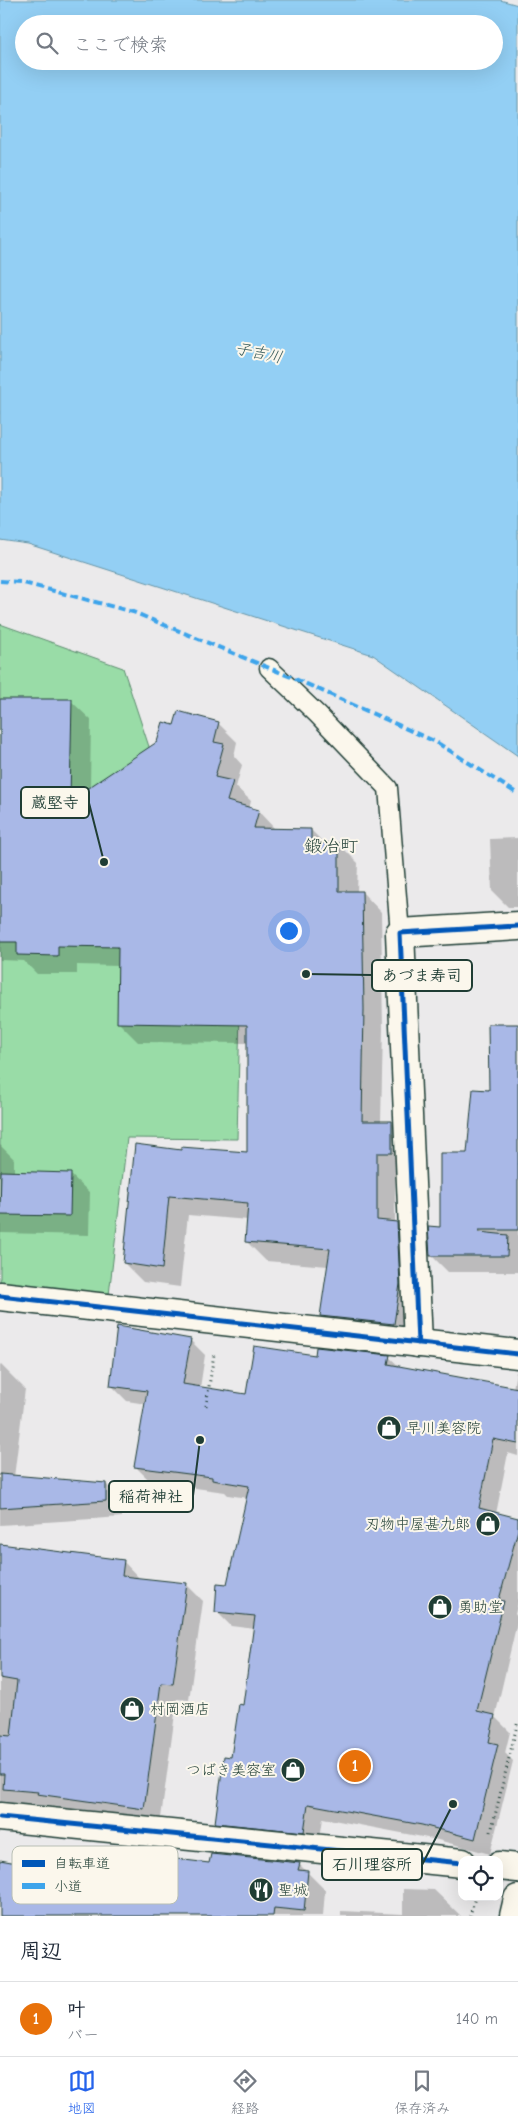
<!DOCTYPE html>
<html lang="ja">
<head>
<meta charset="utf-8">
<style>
	:root { --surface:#fff; --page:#f2f2f3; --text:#1f2937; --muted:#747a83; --line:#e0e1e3; --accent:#2563eb }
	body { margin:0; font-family:"Comic Neue","Klee One",sans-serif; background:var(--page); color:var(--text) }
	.controls { position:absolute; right:15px; bottom:15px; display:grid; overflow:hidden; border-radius:10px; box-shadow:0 5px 20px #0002 }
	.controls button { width:45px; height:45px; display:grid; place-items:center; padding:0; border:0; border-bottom:1px solid var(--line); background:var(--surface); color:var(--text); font:25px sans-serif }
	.you { position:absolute; left:288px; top:930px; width:18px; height:18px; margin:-12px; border:4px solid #fff; border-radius:50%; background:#1a73e8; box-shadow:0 0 0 8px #1a73e833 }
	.badge { display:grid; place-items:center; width:32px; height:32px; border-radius:50%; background:var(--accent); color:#fff; font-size:16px; font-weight:700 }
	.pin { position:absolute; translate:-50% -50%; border:2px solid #fff; box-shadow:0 1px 5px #0006 }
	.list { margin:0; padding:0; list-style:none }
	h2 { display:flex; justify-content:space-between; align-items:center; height:65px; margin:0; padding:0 20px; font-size:21px }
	h2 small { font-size:16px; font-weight:400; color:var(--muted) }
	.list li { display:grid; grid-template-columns:32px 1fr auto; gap:15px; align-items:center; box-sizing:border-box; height:75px; padding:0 20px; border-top:1px solid var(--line) }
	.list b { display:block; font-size:19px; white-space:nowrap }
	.list p { margin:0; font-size:16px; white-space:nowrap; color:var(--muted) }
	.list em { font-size:16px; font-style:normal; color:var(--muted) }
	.icon { flex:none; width:28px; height:28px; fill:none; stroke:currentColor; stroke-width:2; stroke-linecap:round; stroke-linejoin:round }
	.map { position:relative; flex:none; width:518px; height:1916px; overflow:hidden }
	.search { position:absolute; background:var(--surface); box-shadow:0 5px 20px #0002; left:15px; right:15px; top:15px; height:55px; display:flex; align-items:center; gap:12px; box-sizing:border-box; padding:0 18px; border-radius:28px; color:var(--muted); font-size:19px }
	.sheet { height:140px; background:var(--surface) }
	nav { display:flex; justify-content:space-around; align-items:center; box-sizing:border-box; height:70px; border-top:1px solid var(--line); background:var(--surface); font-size:14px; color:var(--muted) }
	nav a { display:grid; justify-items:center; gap:2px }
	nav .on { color:var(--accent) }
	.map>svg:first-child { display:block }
</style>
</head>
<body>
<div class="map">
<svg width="518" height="1916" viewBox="0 0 518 1916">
	<rect width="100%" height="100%" fill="#ebeaeb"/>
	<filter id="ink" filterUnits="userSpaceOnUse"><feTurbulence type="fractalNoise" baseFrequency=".02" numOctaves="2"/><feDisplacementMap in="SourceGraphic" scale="10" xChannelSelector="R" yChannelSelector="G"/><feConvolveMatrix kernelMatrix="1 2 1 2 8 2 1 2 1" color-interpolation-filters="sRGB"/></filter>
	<g filter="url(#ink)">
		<polygon fill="#99dca7" stroke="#5c8c6e" points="0,624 123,668 159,777 242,926 237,1139 127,1138 109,1295 0,1283"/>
		<path fill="#93cff4" stroke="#6595a7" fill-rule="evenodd" d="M0,0H500L518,5V756L373,655L28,544L0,540ZM24,24H494V61H24Z"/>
		<g fill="#0003">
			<polygon points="0,700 71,701 91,720 90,789 158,743 175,727 218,723 237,742 234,756 242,765 236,787 251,801 249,809 258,811 276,830 311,830 325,844 339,844 358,863 357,892 362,892 381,912 383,1029 381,1122 391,1122 410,1142 410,1171 395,1171 395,1223 416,1242 413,1343 341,1335 322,1316 328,1266 266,1261 247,1242 248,1220 188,1215 180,1287 143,1282 124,1263 182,1151 248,1153 248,1043 138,1042 119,1023 119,966 77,965 77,974 37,974 24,961 0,960"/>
			<polygon points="518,838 518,907 508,907 492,891 490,839"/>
			<polygon points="518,1025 518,1272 448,1272 431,1255 490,1092"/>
			<polygon points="0,1145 14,1159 14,1173 70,1174 90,1193 89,1235 0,1233"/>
			<polygon points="190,1340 205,1355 200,1388 247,1396 316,1357 389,1357 400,1367 513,1389 516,1372 518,1372 518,1456 508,1453 496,1514 518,1519 518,1602 515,1614 518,1618 495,1717 510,1732 505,1753 513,1761 490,1854 438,1840 323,1818 319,1846 231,1837 216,1822 244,1706 255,1629 231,1626 216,1611 228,1585 247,1498 228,1495 225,1492 151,1482 136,1467 146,1404 127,1401 112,1386"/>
			<polygon points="0,1364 25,1389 14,1477 106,1484 122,1500 122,1517 0,1525"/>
			<polygon points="0,1545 123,1561 140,1579 186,1584 203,1601 189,1700 177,1699 160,1825 55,1810 52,1808 0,1803"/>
			<polygon points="0,1860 49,1868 54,1873 117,1881 210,1864 299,1864 325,1890 323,1916 0,1916"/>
			<polygon points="403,1889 434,1890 461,1916 341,1916 341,1911 403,1914"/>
		</g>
		<g fill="#a9b8e7" stroke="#1f3d34">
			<polygon points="0,699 72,699 70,800 157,742 163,722 174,725 178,711 219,722 214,742 224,744 215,777 233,781 227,801 259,810 254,828 311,829 311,843 339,843 339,891 362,891 364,1009 362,1121 392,1121 392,1153 377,1153 377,1220 397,1222 400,1284 394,1324 320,1316 330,1249 245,1242 248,1203 169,1196 162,1269 123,1263 135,1144 181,1150 181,1147 247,1152 247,1025 117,1023 118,947 58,946 58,956 17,955 17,942 0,942"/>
			<polygon points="488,1024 518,1024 518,1230 479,1230 479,1232 508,1235 507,1256 430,1256 428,1226 440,1227 440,1153 467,1153 473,1089 489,1090"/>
			<polygon points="1,1171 71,1173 70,1216 0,1215"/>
			<polygon points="117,1326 191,1339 183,1384 246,1394 254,1346 315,1355 316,1347 390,1355 388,1364 518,1388 518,1444 493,1439 479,1508 518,1518 518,1530 499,1600 504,1601 477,1711 495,1715 489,1742 498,1744 475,1839 422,1825 308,1804 304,1832 215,1823 224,1756 231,1757 239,1704 243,1705 255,1616 215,1612 217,1583 227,1584 249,1486 212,1480 212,1477 134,1467 147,1391 110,1386"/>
			<polygon points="0,1474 106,1483 106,1501 0,1508"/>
			<polygon points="0,1544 124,1560 122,1576 187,1583 173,1684 161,1683 144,1809 37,1794 38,1792 3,1789 4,1774 0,1774 0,1735 11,1736 17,1681 0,1678"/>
			<polygon points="119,1852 209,1863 211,1854 300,1863 298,1870 308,1871 304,1911 274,1908 273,1916 0,1916 0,1860 50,1869 49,1871 116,1880"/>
		</g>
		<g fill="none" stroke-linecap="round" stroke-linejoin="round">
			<defs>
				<polyline id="service" points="269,668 318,715 388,788 400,933"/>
				<g id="minor">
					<polyline points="0,1296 518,1354"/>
					<polyline points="418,1343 400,933 518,926"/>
					<polyline points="0,1817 462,1863"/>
					<polyline points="499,1866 518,1868"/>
				</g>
				<polyline id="tertiary" points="514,1916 518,1899"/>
			</defs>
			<use href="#service" stroke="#1f3d34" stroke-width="21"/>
			<use href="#minor" stroke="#1f3d34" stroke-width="31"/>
			<use href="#tertiary" stroke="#1f3d34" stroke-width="31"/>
			<g stroke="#1f3d34" stroke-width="3" stroke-dasharray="1 4" stroke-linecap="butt">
				<polyline points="206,1406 214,1354"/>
				<polyline points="491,1832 518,1721"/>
				<polyline points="470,1916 475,1897"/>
			</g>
			<use href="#service" stroke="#fbf7ec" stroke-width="18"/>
			<use href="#minor" stroke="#fbf7ec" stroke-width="28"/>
			<use href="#tertiary" stroke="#fbf7ec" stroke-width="28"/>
			<polyline stroke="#3da4eb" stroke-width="4" stroke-dasharray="8 4" stroke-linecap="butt" points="0,581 20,582 133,612 291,677 436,742 518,794"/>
			<defs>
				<g id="cycleway">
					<polyline points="0,1296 518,1354"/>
					<polyline points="418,1343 400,933 518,926"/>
					<polyline points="0,1817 462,1863"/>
				</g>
			</defs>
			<use href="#cycleway" stroke="#fbf7ec" stroke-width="8"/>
			<use href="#cycleway" stroke="#0057b8" stroke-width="5"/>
		</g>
	</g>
	<defs>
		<symbol id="shop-disc" viewBox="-11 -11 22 22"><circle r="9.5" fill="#1f3d34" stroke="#fbf7ec"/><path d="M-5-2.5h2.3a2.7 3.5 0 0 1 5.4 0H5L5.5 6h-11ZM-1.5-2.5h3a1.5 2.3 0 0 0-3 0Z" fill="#fff"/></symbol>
		<symbol id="restaurant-disc" viewBox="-11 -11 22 22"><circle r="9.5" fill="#1f3d34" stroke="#fbf7ec"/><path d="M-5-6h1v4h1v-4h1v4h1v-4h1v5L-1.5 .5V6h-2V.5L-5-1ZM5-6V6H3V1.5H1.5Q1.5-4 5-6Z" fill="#fff"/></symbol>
	</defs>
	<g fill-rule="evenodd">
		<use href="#shop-disc" x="375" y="1414" width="28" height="28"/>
		<use href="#shop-disc" x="474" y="1510" width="28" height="28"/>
		<use href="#shop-disc" x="426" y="1593" width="28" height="28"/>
		<use href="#shop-disc" x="118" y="1695" width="28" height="28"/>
		<use href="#shop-disc" x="279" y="1756" width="28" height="28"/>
		<use href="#restaurant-disc" x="247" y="1876" width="28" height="28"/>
	</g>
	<g text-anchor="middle" stroke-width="4" stroke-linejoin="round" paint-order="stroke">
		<g font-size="15" fill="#1f3d34" stroke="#fbf7ec" text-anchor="start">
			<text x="406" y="1433">早川美容院</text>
			<text x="470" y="1529" text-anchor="end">刃物中屋甚九郎</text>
			<text x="458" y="1612">勇助堂</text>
			<text x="150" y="1714">村岡酒店</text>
			<text x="276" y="1775" text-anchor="end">つばき美容室</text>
			<text x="278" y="1895">聖城</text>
		</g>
		<g font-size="16" font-style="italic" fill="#365a5a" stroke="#fbf7ec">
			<text transform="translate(259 352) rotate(12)" y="6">子吉川</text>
		</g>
		<g font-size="18" fill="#1f3d34" stroke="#fbf7ec">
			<text x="331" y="852">鍛冶町</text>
		</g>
	</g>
	<rect x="12" y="1846" width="166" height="58" rx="8" fill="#fbf7ec" stroke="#b9bfb5" stroke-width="1"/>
	<rect x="22" y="1860" width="23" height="7" fill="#0057b8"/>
	<rect x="22" y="1883" width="23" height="6" fill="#3da4eb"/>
	<g font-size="14" fill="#1f3d34">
		<text x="54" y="1868">自転車道</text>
		<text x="54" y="1891">小道</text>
	</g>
	<path fill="none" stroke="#1f3d34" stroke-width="2" d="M104 862L89 803M306 974L372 975M200 1440L193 1496M453 1804L422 1865"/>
	<g fill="#1f3d34" stroke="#fbf7ec" stroke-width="2">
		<circle cx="104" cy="862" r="5"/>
		<circle cx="306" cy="974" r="5"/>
		<circle cx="200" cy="1440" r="5"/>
		<circle cx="453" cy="1804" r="5"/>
	</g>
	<g fill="#fbf7ec" stroke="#1f3d34" stroke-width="2">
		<rect x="21" y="787" width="68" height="31" rx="5"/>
		<rect x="372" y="960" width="100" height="31" rx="5"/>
		<rect x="109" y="1481" width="84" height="31" rx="5"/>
		<rect x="322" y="1849" width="100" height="31" rx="5"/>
	</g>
	<g font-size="16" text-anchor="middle" font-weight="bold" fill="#1f3d34">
		<text x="55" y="808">蔵堅寺</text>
		<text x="422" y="981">あづま寿司</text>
		<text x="151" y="1502">稲荷神社</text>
		<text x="372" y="1870">石川理容所</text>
	</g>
</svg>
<div class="controls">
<button><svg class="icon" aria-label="locate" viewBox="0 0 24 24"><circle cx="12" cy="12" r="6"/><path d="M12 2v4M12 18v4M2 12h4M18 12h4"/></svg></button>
</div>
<div class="you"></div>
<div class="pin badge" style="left:355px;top:1766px;background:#e8710a">1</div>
<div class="search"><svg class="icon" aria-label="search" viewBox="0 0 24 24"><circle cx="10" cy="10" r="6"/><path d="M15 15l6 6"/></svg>ここで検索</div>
</div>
<section class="sheet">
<h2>周辺<small></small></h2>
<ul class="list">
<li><span class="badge" style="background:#e8710a">1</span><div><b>叶</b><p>バー</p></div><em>140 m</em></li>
</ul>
</section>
<nav>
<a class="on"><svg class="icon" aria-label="map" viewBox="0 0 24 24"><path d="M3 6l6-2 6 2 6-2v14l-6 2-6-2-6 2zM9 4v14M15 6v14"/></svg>地図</a>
<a><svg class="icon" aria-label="directions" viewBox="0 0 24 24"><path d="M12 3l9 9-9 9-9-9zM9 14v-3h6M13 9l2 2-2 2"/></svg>経路</a>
<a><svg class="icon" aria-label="saved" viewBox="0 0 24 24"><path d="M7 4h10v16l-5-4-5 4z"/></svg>保存済み</a>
</nav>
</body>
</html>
